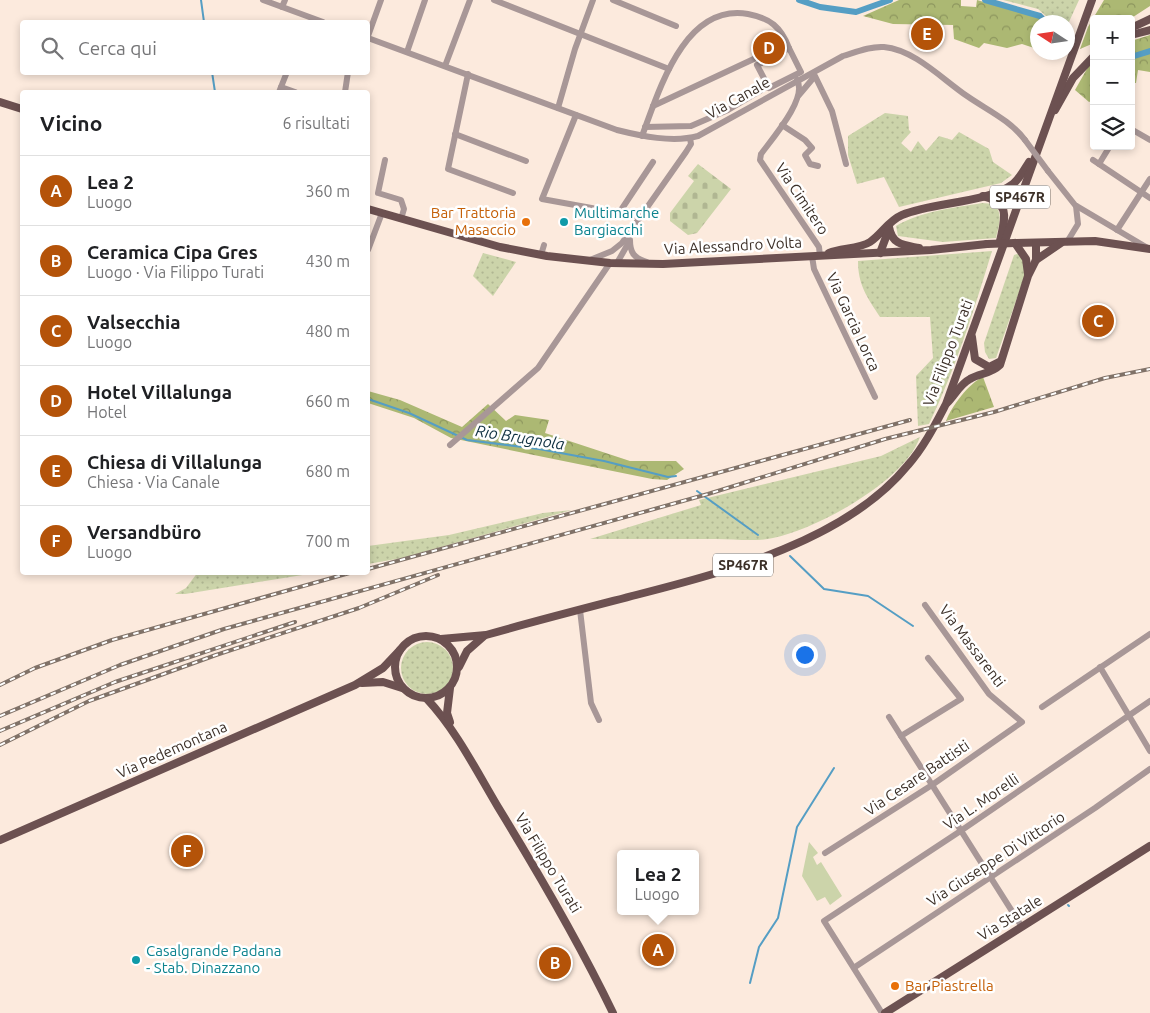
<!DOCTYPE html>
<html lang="it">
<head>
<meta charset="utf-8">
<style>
	:root { --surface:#fff; --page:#f2f2f2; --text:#202124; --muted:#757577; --line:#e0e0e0; --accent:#b45309 }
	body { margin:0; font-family:Ubuntu,sans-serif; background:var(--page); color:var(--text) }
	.controls { position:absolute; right:15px; top:15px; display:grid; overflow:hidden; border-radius:5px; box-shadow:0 2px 8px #0003 }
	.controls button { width:45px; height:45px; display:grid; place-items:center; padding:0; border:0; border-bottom:1px solid var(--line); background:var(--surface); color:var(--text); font:25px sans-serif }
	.compass { position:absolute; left:1030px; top:15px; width:45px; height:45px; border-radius:50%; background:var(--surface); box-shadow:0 2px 8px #0003; rotate:282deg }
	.you { position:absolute; left:804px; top:654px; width:18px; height:18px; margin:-12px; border:4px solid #fff; border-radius:50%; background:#1a73e8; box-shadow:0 0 0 8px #1a73e833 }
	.badge { display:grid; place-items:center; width:32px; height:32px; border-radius:50%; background:var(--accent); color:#fff; font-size:16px; font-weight:700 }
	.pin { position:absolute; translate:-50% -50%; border:2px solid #fff; box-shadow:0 1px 5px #0006 }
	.popup { position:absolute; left:617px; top:850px; width:82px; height:65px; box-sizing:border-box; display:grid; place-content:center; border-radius:5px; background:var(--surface); filter:drop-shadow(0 1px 4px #0005); font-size:16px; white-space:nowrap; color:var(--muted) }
	.popup b { font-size:19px; color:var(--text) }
	.popup::after { content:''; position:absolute; left:50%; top:100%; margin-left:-10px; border:10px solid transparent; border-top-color:var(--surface) }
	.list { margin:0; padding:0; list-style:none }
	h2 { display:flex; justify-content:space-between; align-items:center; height:65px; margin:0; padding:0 20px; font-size:21px }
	h2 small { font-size:16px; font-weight:400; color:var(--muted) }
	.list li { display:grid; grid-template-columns:32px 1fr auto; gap:15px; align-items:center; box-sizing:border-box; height:70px; padding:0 20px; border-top:1px solid var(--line) }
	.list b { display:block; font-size:19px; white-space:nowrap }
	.list p { margin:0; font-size:16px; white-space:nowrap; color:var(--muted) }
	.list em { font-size:16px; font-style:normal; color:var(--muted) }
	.icon { flex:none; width:28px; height:28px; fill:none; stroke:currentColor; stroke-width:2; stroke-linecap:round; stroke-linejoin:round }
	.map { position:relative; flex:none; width:1150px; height:1013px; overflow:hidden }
	.search { position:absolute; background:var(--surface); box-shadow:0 2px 8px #0003; left:20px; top:20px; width:350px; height:55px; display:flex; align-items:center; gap:12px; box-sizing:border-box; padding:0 18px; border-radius:5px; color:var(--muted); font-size:19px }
	.panel { position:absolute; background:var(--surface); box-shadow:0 2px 8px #0003; left:20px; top:90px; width:350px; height:485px; border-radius:5px }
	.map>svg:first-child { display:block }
</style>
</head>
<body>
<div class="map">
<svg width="1150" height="1013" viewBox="0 0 1150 1013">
	<defs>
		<pattern id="grass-dots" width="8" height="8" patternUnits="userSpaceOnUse" patternTransform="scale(1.25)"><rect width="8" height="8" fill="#ccd4aa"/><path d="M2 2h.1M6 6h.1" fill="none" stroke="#b0b692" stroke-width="1.8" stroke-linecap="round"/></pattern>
		<pattern id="forest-crowns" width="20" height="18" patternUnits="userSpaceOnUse" patternTransform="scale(1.25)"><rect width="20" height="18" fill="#acb873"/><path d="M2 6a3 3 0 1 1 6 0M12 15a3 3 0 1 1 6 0" fill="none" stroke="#8d965e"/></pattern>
		<pattern id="cemetery-stones" width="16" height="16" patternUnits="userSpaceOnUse" patternTransform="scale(1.25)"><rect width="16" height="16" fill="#ccd4aa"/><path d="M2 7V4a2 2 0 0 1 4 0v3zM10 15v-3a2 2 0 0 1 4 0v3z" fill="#b0b692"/></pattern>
	</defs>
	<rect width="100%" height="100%" fill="#fceadd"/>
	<g fill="url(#grass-dots)">
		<polygon points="1003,0 1079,0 1068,24 1068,22 1053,22 1038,9"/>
		<polygon points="885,113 908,116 909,130 911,132 901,143 911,152 918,141 926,151 939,136 952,140 959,132 989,149 993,162 1012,175 1001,183 899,207 884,177 857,184 848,155 848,136"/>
		<path d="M982,203L995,204C1003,216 999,225 996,238L943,242L898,236L896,226C921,211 954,208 982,203Z"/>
		<path d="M992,251C974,310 956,368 929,424L918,426L916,376L933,358L930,317H880C867,297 858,285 858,261Z"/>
		<polygon points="483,253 516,262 493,296 473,276"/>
		<polygon points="1021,253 1026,272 996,358 989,359 985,352 984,343 1014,255"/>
		<path d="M920,437C905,481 817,529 773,538C756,542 734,539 716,539C674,539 632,539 590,539L701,505L699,500L881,456Z"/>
		<polygon points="572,510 402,558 368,564 368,546 449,535 543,513"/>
		<polygon points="198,572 315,572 315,573 185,594 175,594 186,588"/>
		<circle cx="427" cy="668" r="26"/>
	</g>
	<g fill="url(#forest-crowns)">
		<polygon points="899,0 961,0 961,6 976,7 977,0 1039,18 1043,22 1038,22 1037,49 1022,44 1007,48 984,43 979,48 954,39 953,25 893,24 863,16"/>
		<polygon points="1104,0 1150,0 1150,6 1130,19 1094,19 1094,43 1080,49 1088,27"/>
		<polygon points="1150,35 1150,72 1138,70 1136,83 1131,83 1131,41"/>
		<polygon points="1094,62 1094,100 1089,102 1075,90 1088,67"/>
		<path d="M983,377L994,407L946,421C951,407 969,383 983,377Z"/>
		<polygon points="368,391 400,400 462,427 488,404 506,421 515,415 549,420 545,433 630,461 676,461 684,469 667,480 652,479 451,438 414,418 368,403"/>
	</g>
	<polygon fill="url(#cemetery-stones)" points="698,164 731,189 697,233 688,235 670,221 670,213 694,181 688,176"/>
	<polygon fill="#ccd4aa" points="809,842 818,853 813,857 817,865 821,862 842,896 830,905 825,897 817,901 802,876"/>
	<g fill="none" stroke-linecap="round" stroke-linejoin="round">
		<g stroke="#559ec4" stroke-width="2">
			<polyline points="201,0 204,22"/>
			<polyline points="212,72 215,92"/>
			<polyline points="368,399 409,413 467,440 539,449 604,461 668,477 676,476"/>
			<polyline points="697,491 758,535"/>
			<polyline points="790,556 824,589 868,596 913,626"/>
			<polyline points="1068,905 1069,906"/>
			<polyline points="750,983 759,947 778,918 797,827 834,768"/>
		</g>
		<g stroke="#559ec4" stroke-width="6">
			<polyline points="799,0 820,7 856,12 890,0"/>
			<polyline points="985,0 1040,16 1046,22"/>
			<polyline points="1131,57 1150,51"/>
		</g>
		<g stroke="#a89797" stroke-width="6">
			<polyline points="263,0 323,22"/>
			<polyline points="494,0 669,69"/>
			<polyline points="613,0 676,26"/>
			<polyline points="282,7 285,0"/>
			<polyline points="368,36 381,0"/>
			<path d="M368,38L617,130C641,136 673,143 698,136L843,56C856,52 870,46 884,47C915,50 942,79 967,96C987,110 1010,120 1025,140"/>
			<polygon points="789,48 801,72 769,88 757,65"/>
			<polyline points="407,52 425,0"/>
			<polyline points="445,66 470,0"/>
			<polyline points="468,74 448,169 513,193"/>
			<path d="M797,80C808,98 772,139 761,154L760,160L819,247L820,256"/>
			<polyline points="281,87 295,92"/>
			<polyline points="279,92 287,72"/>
			<polyline points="345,92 348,72"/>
			<polyline points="799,95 815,76 832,111 846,164"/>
			<polyline points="653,106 758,57 761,63"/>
			<polyline points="558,108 575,49 593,0"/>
			<polyline points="576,115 542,199 641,217"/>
			<polyline points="782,125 805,140 812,148 805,155 810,164 818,166"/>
			<polyline points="645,127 691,126 728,110 768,86"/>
			<polyline points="1131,129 1150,140"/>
			<polyline points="455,134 526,161"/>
			<path d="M642,136C659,91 684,3 748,14C770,18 781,27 789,48"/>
			<polyline points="385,160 378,193 401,200 404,209 401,219"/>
			<polyline points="1093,160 1150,198"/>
			<polyline points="1099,164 1110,146"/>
			<polyline points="1048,171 1075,205 1146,247"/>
			<polyline points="619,213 653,162"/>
			<polyline points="1117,230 1150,179"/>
			<path d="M630,240C630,253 634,258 647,262"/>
			<polyline points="1067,242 1078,224 1076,206"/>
			<polyline points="368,250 382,213"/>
			<polyline points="541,255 544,245"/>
			<polyline points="812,256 814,269 875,397"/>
			<polyline points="590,260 612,251 622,243 686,152 691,144 690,138"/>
			<polyline points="617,263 629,242"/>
			<polyline points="450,445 538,368 610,263"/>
			<polyline points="580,610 591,703 599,720"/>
			<polyline points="1100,667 1150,751"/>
			<polyline points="1042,707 1150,634"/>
			<polyline points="889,717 1022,927"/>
			<polyline points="901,736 961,699 928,658"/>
			<polyline points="825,853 932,785 1022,722 989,694 925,605"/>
			<polyline points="855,967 1095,808 1150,769"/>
			<polyline points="882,1013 824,921 962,830 1150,701"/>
		</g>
		<g stroke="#6c5151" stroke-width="8">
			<polyline points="1131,28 1150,19"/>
			<polyline points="1131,35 1150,30"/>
			<polyline points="0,102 22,109"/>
			<polyline points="1055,110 1073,78 1094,56"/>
			<path d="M983,196C1011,203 1005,218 1000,241"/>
			<polyline points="368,209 500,247 547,256 610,263 663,264 931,250 987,244"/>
			<path d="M889,227C892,245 904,245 919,248"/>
			<polyline points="1015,243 1095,241 1150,249"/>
			<polyline points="1015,243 1026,259 1028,274"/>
			<path d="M829,253C841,248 859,249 870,242C882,234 888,221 902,215C933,202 988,203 1013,184C1020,178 1024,170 1029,162"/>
			<polyline points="880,253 889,229"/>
			<polyline points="1036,260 1061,243"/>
			<polyline points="972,337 975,359 989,367 999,362"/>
			<path d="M947,403C955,395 960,384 970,379C980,373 991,374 1000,365L1028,276L1036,260V243"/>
			<circle cx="426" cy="667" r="31"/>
			<path d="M441,639L486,635C535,621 586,608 636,595C726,572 847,540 908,465C924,447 935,425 946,404L1092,0"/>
			<polyline points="459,667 467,651 484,636"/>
			<polyline points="362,683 383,682 402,688"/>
			<path d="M427,699C456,730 476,770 498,807C539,874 579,942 613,1013"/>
			<polyline points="450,722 447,713 450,688"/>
			<polyline points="0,840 355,685 383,668 400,650"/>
			<polyline points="885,1013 1150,846"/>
		</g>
		<defs>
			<g id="rail">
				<polyline points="368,569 910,420"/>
				<polyline points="0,685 35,668 112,640 353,572"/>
				<polyline points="0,716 120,665 224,629 708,494 885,439 994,412 1105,378 1150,369"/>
				<polyline points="0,731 115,682 295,622"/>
				<polyline points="0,745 89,701 216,655 359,608 438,575"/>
			</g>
		</defs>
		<use href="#rail" stroke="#807268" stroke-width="4"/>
		<use href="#rail" stroke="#fff" stroke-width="2" stroke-dasharray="5.5" stroke-linecap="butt"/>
		<polyline stroke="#a89797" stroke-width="6" points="1025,140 1048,171"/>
		<polyline stroke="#6c5151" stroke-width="8" points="987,244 1015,243"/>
	</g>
	<g fill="#e8710a" stroke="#fff" stroke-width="2">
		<circle cx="526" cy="222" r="5"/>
		<circle cx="895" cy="986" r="5"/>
	</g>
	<g fill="#0f9aa8" stroke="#fff" stroke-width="2">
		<circle cx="564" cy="222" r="5"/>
		<circle cx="136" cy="960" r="5"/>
	</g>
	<g text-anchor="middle" stroke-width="5" stroke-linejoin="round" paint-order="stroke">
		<g fill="#fff" stroke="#766e68" stroke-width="1">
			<rect x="990" y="185.5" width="60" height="23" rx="4"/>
			<rect x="713" y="553.5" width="60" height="23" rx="4"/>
		</g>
		<g font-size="14" font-weight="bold" fill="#3c3028">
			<text x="1020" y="202">SP467R</text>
			<text x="743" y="570">SP467R</text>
		</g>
		<g font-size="15" fill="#3c3028" stroke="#fff">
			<text transform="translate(738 98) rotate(-29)" y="5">Via Canale</text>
			<text transform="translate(802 199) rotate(56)" y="5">Via Cimitero</text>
			<text transform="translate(733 246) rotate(-3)" y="5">Via Alessandro Volta</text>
			<text transform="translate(853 322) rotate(65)" y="5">Via Garcia Lorca</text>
			<text transform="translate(948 353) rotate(-69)" y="5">Via Filippo Turati</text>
			<text transform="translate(972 646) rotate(53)" y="5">Via Massarenti</text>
			<text transform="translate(172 750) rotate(-24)" y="5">Via Pedemontana</text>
			<text transform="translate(917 778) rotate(-34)" y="5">Via Cesare Battisti</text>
			<text transform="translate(981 802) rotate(-34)" y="5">Via L. Morelli</text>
			<text transform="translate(996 859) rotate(-33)" y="5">Via Giuseppe Di Vittorio</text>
			<text transform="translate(548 863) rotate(59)" y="5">Via Filippo Turati</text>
			<text transform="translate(1010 918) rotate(-32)" y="5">Via Statale</text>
		</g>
		<g font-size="15" fill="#c56008" stroke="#fff" text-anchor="end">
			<text x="516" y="218">Bar Trattoria<tspan x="516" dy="17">Masaccio</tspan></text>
			<text x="905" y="991" text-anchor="start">Bar Piastrella</text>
		</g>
		<g font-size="15" fill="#0d838f" stroke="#fff" text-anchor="start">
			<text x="574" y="218">Multimarche<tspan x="574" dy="17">Bargiacchi</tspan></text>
			<text x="146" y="956">Casalgrande Padana<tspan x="146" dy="17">- Stab. Dinazzano</tspan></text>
		</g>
		<g font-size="16" font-style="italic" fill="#103142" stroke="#fff">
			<text transform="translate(520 437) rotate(9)" y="6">Rio Brugnola</text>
		</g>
	</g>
</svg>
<div class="controls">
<button>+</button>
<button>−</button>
<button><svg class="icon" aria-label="layers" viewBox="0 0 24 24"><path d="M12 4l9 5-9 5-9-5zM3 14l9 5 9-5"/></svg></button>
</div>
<svg class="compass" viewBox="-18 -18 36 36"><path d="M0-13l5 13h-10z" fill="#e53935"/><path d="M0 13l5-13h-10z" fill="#757577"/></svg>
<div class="you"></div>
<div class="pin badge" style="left:658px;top:950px">A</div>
<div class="popup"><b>Lea 2</b>Luogo</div>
<div class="pin badge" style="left:555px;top:963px">B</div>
<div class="pin badge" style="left:1098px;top:321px">C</div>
<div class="pin badge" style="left:769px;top:48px">D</div>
<div class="pin badge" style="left:927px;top:34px">E</div>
<div class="pin badge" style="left:187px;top:851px">F</div>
<div class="search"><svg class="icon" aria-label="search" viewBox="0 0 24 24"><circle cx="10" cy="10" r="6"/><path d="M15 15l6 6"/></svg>Cerca qui</div>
<section class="panel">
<h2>Vicino<small>6 risultati</small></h2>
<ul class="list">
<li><span class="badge">A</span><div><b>Lea 2</b><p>Luogo</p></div><em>360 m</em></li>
<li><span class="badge">B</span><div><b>Ceramica Cipa Gres</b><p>Luogo · Via Filippo Turati</p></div><em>430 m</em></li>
<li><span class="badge">C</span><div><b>Valsecchia</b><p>Luogo</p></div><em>480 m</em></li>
<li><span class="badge">D</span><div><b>Hotel Villalunga</b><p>Hotel</p></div><em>660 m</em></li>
<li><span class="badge">E</span><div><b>Chiesa di Villalunga</b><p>Chiesa · Via Canale</p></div><em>680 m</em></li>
<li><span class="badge">F</span><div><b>Versandbüro</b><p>Luogo</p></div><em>700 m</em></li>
</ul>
</section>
</div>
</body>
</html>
